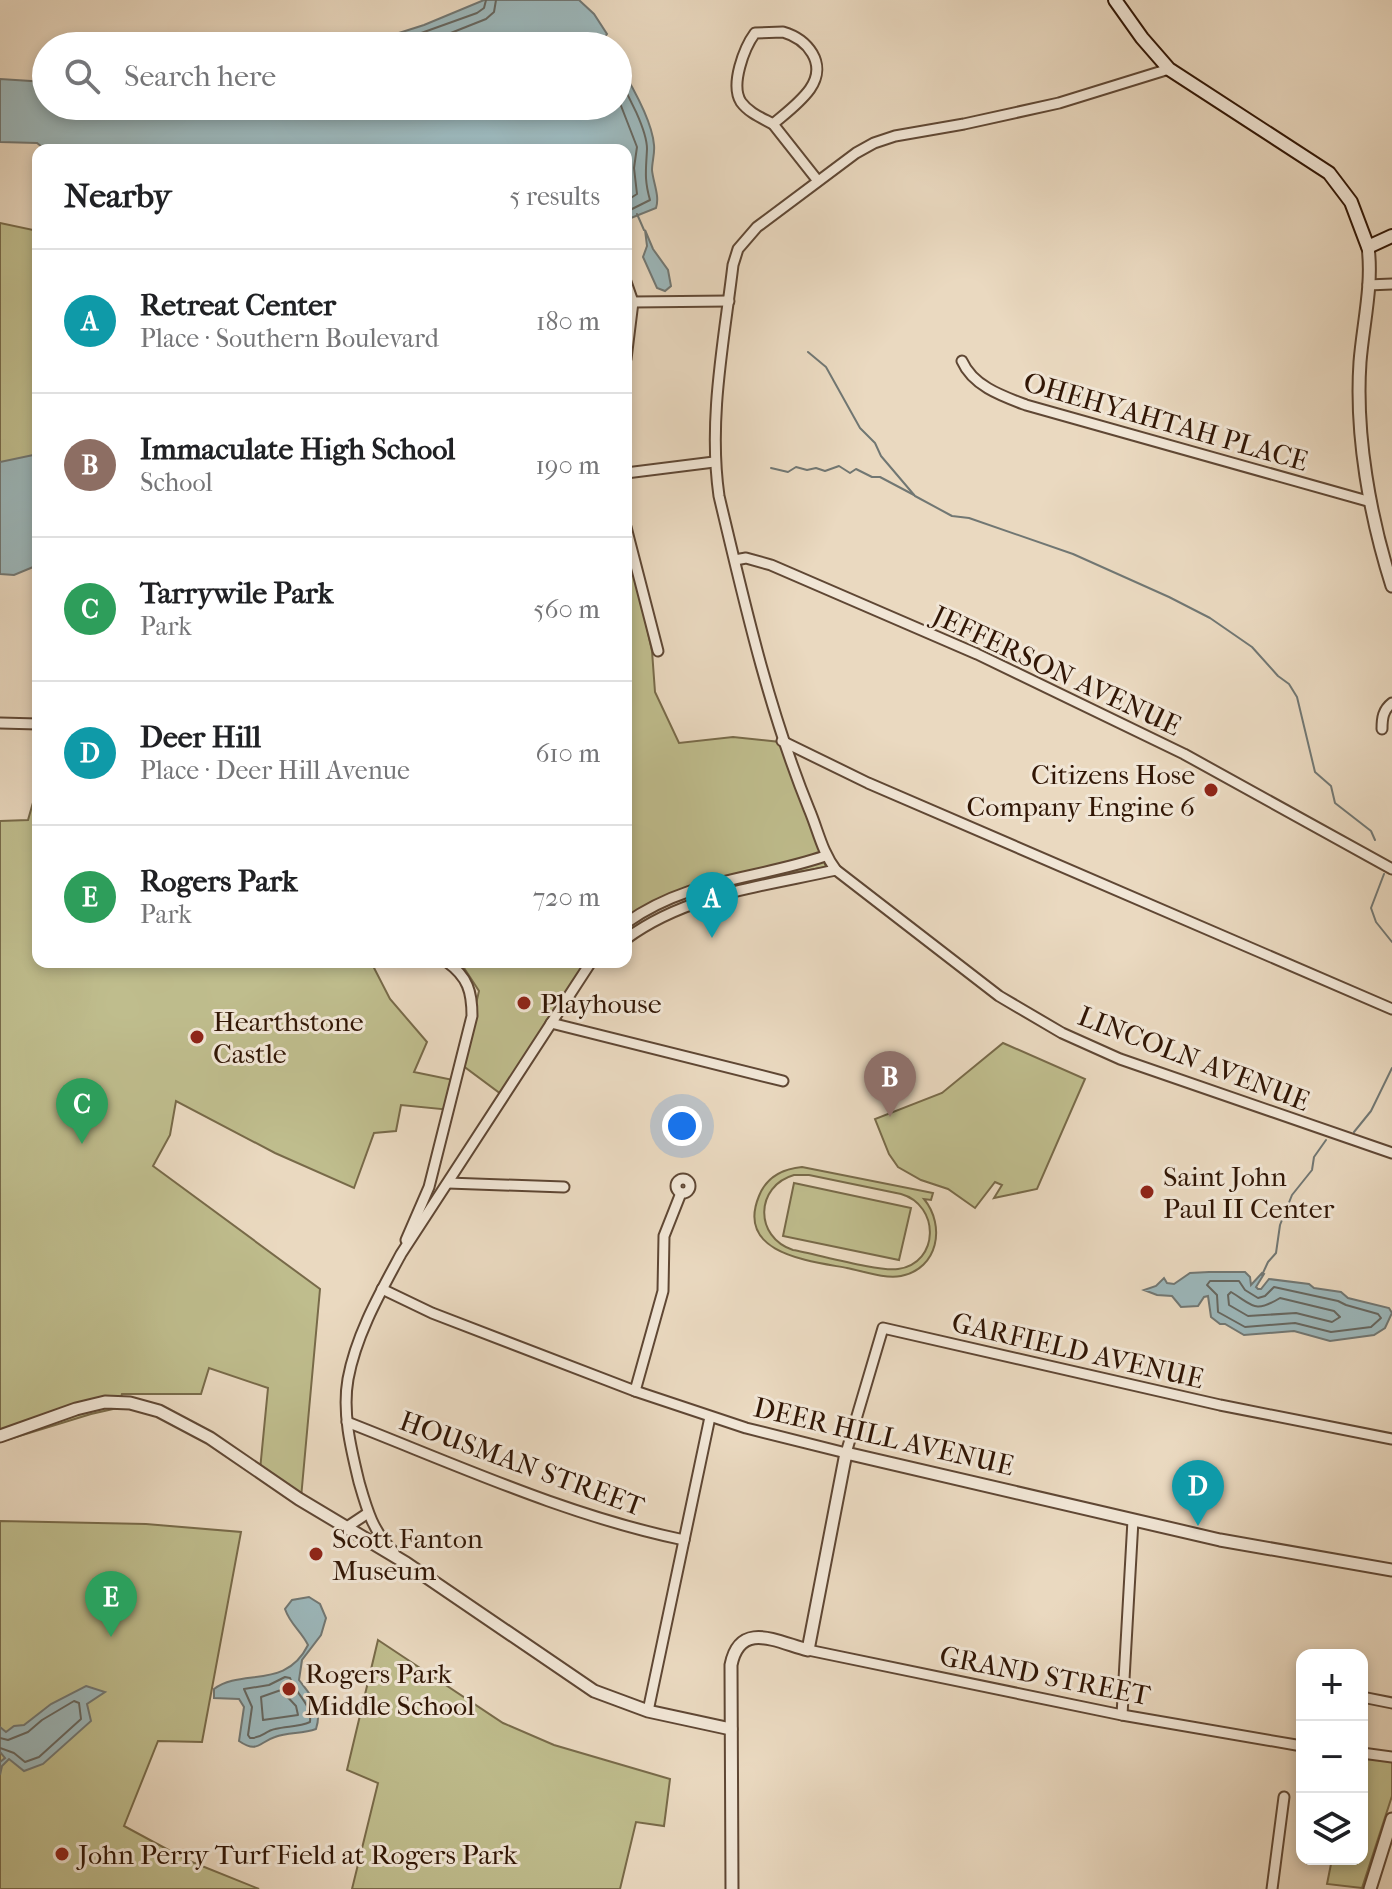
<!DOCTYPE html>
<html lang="en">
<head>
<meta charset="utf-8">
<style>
	:root { --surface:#fff; --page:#f6f6f6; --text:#202124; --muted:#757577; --line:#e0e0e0; --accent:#7c3aed }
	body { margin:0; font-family:"IM FELL French Canon",serif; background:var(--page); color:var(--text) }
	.controls { position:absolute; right:24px; bottom:24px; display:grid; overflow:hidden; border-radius:16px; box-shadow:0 4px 12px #0003 }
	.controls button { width:72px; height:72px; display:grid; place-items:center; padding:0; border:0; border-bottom:2px solid var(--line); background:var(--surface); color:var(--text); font:40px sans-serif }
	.you { position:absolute; left:682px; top:1126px; width:28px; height:28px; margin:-20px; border:6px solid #fff; border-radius:50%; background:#1a73e8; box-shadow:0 0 0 12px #1a73e833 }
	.badge { display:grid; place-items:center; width:52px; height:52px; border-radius:50%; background:var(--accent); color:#fff; font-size:26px; font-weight:700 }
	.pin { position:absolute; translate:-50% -66px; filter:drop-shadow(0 2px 4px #0008) }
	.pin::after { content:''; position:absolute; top:42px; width:28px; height:24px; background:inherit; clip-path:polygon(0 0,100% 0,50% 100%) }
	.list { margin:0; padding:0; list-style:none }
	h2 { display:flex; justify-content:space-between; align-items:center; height:104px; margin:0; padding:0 32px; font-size:34px }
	h2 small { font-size:26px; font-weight:400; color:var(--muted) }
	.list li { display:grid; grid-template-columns:52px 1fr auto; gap:24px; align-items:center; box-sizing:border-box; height:144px; padding:0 32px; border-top:2px solid var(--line) }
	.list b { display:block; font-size:30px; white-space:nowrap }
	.list p { margin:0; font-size:26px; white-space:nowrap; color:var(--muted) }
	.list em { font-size:26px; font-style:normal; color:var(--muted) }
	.icon { flex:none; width:44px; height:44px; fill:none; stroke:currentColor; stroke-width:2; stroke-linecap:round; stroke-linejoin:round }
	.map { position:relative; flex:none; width:1392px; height:1889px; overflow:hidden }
	.search { position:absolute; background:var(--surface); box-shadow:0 4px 12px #0003; left:32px; top:32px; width:600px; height:88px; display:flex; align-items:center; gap:20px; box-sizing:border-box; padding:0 28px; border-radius:44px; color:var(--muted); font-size:30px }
	.panel { position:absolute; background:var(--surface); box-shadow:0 4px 12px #0003; left:32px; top:144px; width:600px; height:824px; border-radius:16px }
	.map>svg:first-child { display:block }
</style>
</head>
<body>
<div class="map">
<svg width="1392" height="1889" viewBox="0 0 1392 1889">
	<rect width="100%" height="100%" fill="#ead9c0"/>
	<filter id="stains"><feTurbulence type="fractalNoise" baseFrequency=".0025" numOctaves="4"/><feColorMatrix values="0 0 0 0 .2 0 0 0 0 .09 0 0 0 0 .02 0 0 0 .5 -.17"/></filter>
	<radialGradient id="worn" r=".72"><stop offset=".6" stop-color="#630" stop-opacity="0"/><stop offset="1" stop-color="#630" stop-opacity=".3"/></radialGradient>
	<g fill="#bfbd8d" stroke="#786a49" stroke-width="2" fill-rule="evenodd">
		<polygon points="0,223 38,231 38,556 0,569"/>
		<path d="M626,508L630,550L652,651L655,692L679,743L733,737L780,742L826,867C764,879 672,884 626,931Z"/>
		<polygon points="38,785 38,962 371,962 390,999 427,1042 414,1072 458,1081 451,1110 401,1105 396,1131 374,1133 354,1188 275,1153 176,1101 170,1135 153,1166 320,1289 301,1498 260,1470 268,1388 209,1368 201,1394 122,1394 118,1408 91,1414 0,1442 0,821 28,820"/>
		<polygon points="455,962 597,962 505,1097 462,1065 479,991 464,968"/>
		<polygon points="1003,1043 1085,1079 1037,1189 994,1198 1002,1185 995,1182 975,1208 948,1189 921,1180 898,1167 889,1154 875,1119 942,1093"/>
		<path d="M802,1167L933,1193L931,1200L924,1199C946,1226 938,1269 901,1276C884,1279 863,1271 847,1268C810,1261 735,1254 759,1196C766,1178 782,1169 802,1167ZM794,1175H809L901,1194C940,1205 940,1263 898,1269C879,1272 816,1254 793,1250C754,1237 755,1186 794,1175Z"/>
		<polygon points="794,1183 911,1208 899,1260 783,1236"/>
		<polygon points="0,1521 146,1524 241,1532 202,1742 158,1741 124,1826 187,1860 259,1889 0,1889"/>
		<polygon points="378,1640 503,1723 554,1745 670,1779 664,1826 636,1822 620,1889 352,1889 378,1783 347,1770"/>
		<polygon points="1362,1757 1392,1762 1392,1796 1362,1888 1327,1884 1332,1859 1362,1859"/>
	</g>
	<g fill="#9cb8bc" stroke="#717773" stroke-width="2">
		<polygon points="484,0 579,0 594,14 607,34 604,38 606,46 358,46 424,25"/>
		<path d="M618,63C631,84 652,120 654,145C655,153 652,162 652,170C653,182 660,196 656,208L626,220V150H272L262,147L246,150H46L37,143L0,142V79L46,82V106H618Z"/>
		<polygon points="645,230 653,249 668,270 671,286 665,291 657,288 643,257 647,246"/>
		<polygon points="38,454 38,565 14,575 0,574 0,462"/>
		<polygon points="1209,1272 1245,1272 1250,1277 1251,1285 1262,1273 1264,1274 1256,1287 1258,1289 1261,1289 1269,1279 1309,1284 1314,1288 1341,1292 1348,1298 1389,1308 1392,1313 1385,1328 1374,1335 1330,1341 1294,1331 1244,1335 1225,1324 1220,1324 1211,1317 1208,1296 1204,1297 1198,1306 1181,1307 1172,1296 1157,1295 1144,1290 1156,1286 1164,1278 1167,1283 1174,1284 1190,1273"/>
		<path d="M309,1597L320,1604L326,1618L321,1635L302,1660L299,1680C312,1697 323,1707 316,1729C302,1734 288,1732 275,1737C259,1742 258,1754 239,1741L244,1707L239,1699L214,1698V1689C242,1668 286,1690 308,1645C301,1631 290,1624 285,1609L292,1600Z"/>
		<polygon points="86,1686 105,1692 87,1704 91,1721 43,1764 24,1771 9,1759 2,1766 0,1775 0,1762 5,1758 0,1752 0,1727 6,1732 14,1726 24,1725 51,1704"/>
	</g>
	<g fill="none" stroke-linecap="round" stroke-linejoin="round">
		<g stroke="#666760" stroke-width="2">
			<polyline points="385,46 477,13 484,8 486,0"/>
			<polyline points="418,46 486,19 494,12 496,0"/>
			<path d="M618,78C628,94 647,130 647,149C646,170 644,179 650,200L626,212"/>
			<polyline points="618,98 637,147 634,168 637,194 626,201"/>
			<polygon points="1210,1281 1239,1281 1245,1290 1258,1298 1265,1296 1274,1287 1338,1301 1346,1305 1378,1314 1381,1318 1371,1327 1331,1332 1295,1323 1245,1327 1218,1312 1217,1295 1207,1285"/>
			<path d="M1231,1292C1253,1305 1254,1314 1280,1298L1334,1311L1340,1317L1332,1322L1296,1313L1248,1316L1229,1305L1228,1295Z"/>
			<path d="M285,1677L290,1678C295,1694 312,1703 310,1722C299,1727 287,1726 275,1729C265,1731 261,1739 250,1738L248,1735L252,1707L244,1689L269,1685Z"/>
			<polygon points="281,1690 296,1706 298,1715 263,1720 261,1697"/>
			<polyline points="0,1738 8,1740 28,1732 42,1720 74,1701 79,1703 81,1719 39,1757 25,1762 14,1753 0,1748"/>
		</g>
		<g stroke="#717773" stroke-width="2">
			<polyline points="637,214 644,230"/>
			<polyline points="808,352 826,367 860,428 875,443 881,456 915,496 952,516 969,518 1073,554 1169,597 1210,618 1252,647 1278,676 1289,684 1297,697 1315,772 1331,786 1335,803 1371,831 1375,840"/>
			<polyline points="771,468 788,472 796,467 807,470 816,468 825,471 839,466 850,473 856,469 872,477 880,477 914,495"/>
			<polyline points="1384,874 1371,908 1376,922 1392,942"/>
			<polyline points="1354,1132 1371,1111 1392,1068"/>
			<polyline points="1262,1275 1268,1262 1276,1253 1280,1225 1292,1195 1312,1170 1314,1157 1326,1140"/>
		</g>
		<defs>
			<g id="minor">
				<path d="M783,32C807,39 828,63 810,89C800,103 786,113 773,124C762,118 749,113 741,102C730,85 744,48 755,33Z"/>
				<path d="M1169,69L1059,103L964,124L895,136L874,143L856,153L757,227L738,249L733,265C724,341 708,419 719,496C744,601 768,708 809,809C818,830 822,852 836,870L999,996L1062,1033L1120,1059L1392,1153"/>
				<polyline points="773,124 818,181"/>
				<polyline points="626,282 633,302 626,359"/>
				<polyline points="1368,285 1392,284"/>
				<polyline points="633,302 729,301"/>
				<path d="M962,361C973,386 1002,396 1026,405L1371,502"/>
				<polyline points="626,473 714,462"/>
				<polyline points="626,527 658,651"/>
				<polyline points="735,560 746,558 771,565 977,654 1184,754 1392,869"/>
				<polyline points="0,723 38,724"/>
				<path d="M1382,729C1382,718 1383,710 1392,703"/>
				<polyline points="782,741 868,783 1392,1009"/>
				<path d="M626,923C690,878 755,880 825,856"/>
				<path d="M626,939C687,894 764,886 836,870"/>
				<polyline points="551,1023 783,1081"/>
				<circle cx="683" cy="1186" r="7"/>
				<polyline points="448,1183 564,1187"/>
				<path d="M406,1240L429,1187L472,1016C472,992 468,977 447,962"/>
				<polyline points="382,1289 432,1313 635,1391 746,1428 846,1453 883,1328 1220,1405 1392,1439"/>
				<polyline points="635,1391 663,1291 664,1236 681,1193"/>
				<path d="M347,1422C457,1465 568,1516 684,1540"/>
				<polyline points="347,1527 368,1513"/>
				<path d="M394,1552C373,1532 367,1510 359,1482C351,1449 342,1413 348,1379C356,1335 380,1293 401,1254L591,962"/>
				<polyline points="808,1650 1122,1715 1302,1746"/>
				<polyline points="1362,1697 1392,1703"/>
				<polyline points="648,1711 710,1417"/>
				<polyline points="1122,1715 1133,1520"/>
				<polyline points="1362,1753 1392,1757"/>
				<polyline points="1272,1889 1284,1797"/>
			</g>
			<g id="tertiary">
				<path d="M1368,247C1373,285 1363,324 1360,362C1355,435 1370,517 1392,586"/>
				<polyline points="0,1436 76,1409 105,1402 130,1403 159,1411 210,1438 299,1499 406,1563 594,1691 648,1711 731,1729"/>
				<path d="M732,1889L731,1665C740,1620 777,1642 808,1650L846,1453L1220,1540L1392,1570"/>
				<polyline points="1370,1889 1392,1819"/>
			</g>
			<polyline id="secondary" points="1115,0 1142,38 1169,69 1329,173 1351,202 1368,247 1392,236"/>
		</defs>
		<use href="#minor" stroke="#5f4734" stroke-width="13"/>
		<use href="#tertiary" stroke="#5f4734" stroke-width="15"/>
		<use href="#secondary" stroke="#311605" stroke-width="16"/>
		<use href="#minor" stroke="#f1e6d6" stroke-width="9"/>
		<use href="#tertiary" stroke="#f1e6d6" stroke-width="11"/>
		<use href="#secondary" stroke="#f1e6d6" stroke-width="12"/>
	</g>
	<g fill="#8f2418" stroke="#f1e6d6" stroke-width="3">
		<circle cx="1211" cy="790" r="8"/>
		<circle cx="524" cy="1003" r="8"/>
		<circle cx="197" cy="1037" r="8"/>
		<circle cx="1147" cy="1192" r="8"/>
		<circle cx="316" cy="1554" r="8"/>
		<circle cx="289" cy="1689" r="8"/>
		<circle cx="62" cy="1854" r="8"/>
	</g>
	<g text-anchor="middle" stroke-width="6" stroke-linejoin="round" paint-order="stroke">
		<g font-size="28" fill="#311605" stroke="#f1e6d6">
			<text transform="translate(1166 421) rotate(16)" y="10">OHEHYAHTAH PLACE</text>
			<text transform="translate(1057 670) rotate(25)" y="10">JEFFERSON AVENUE</text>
			<text transform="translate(1194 1058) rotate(21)" y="10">LINCOLN AVENUE</text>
			<text transform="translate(1078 1350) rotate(13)" y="10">GARFIELD AVENUE</text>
			<text transform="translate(884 1436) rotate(13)" y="10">DEER HILL AVENUE</text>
			<text transform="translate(522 1463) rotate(20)" y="10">HOUSMAN STREET</text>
			<text transform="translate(1045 1675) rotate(11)" y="10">GRAND STREET</text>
		</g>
		<g font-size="28" fill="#311605" stroke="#f1e6d6" text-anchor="start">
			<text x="1195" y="784" text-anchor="end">Citizens Hose<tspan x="1195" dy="32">Company Engine 6</tspan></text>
			<text x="540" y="1013">Playhouse</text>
			<text x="213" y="1031">Hearthstone<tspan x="213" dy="32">Castle</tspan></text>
			<text x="1163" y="1186">Saint John<tspan x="1163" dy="32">Paul II Center</tspan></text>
			<text x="332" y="1548">Scott Fanton<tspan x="332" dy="32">Museum</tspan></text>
			<text x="305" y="1683">Rogers Park<tspan x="305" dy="32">Middle School</tspan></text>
			<text x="78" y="1864">John Perry Turf Field at Rogers Park</text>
		</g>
	</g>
	<rect width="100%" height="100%" filter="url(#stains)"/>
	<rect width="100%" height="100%" fill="url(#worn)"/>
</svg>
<div class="controls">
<button>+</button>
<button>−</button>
<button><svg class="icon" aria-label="layers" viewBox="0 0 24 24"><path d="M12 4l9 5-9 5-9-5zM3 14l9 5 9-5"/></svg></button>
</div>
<div class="you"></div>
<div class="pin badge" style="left:712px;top:938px;background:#0f9aa8">A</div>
<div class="pin badge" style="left:890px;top:1117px;background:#8d6e63">B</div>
<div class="pin badge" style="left:82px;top:1144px;background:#2e9e5b">C</div>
<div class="pin badge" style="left:1198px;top:1526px;background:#0f9aa8">D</div>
<div class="pin badge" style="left:111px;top:1637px;background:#2e9e5b">E</div>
<div class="search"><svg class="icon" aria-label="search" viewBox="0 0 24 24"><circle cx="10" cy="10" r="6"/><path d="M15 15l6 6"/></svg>Search here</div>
<section class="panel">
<h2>Nearby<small>5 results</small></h2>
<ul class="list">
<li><span class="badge" style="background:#0f9aa8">A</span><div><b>Retreat Center</b><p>Place · Southern Boulevard</p></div><em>180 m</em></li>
<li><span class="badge" style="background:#8d6e63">B</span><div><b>Immaculate High School</b><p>School</p></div><em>190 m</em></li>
<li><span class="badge" style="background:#2e9e5b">C</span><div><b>Tarrywile Park</b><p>Park</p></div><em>560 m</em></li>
<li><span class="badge" style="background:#0f9aa8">D</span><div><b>Deer Hill</b><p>Place · Deer Hill Avenue</p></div><em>610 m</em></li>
<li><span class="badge" style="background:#2e9e5b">E</span><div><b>Rogers Park</b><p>Park</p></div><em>720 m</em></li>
</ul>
</section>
</div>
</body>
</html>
